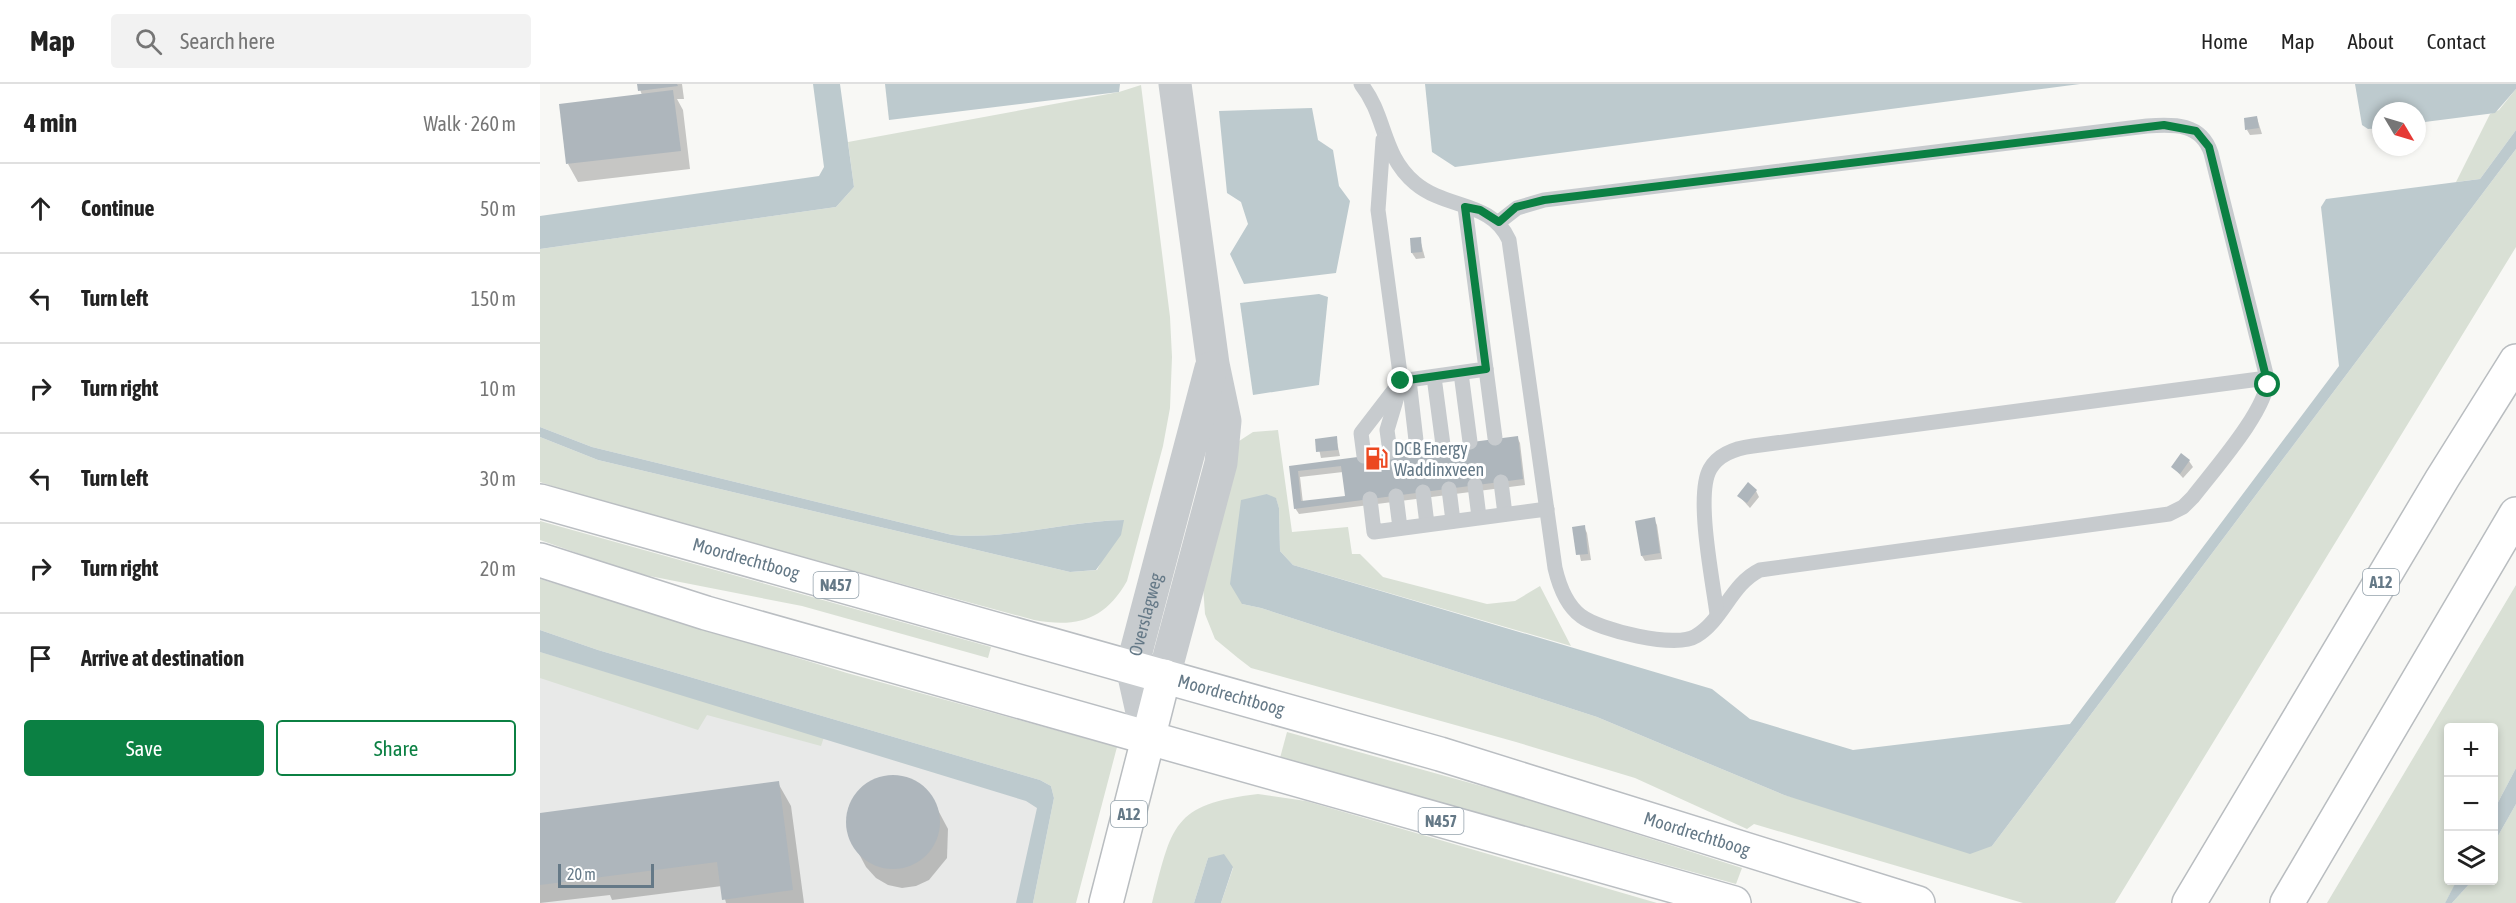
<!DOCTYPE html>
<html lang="en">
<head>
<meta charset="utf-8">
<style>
	:root { --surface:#fff; --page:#f2f2f2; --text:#222; --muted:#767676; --line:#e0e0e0; --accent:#0b8043 }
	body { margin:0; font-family:"Asap Condensed",sans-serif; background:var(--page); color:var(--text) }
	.controls { position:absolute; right:18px; bottom:18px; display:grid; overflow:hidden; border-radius:6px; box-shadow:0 3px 9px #0003 }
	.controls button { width:54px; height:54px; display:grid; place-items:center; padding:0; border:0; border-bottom:2px solid var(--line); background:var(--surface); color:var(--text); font:30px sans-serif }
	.compass { position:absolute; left:1832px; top:18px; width:54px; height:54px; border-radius:50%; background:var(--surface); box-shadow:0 3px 9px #0003; rotate:128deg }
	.scale { position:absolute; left:18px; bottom:15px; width:96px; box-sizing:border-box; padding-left:6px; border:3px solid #657987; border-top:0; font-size:16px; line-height:21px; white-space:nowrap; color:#657987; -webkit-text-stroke:4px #fff; paint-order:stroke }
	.stop { position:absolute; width:18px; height:18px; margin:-14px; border:4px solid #0b8043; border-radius:50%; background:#fff }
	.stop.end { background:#0b8043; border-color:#fff; box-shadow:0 2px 6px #0008 }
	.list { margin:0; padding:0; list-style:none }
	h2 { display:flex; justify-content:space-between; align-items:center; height:78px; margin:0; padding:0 24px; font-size:26px }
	h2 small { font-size:20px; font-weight:400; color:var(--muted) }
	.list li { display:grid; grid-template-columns:39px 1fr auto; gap:18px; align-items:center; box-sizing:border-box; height:90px; padding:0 24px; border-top:2px solid var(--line) }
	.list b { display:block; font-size:22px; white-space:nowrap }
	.list em { font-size:20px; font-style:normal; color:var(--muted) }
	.actions { display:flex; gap:12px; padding:18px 24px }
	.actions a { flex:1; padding:14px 0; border:2px solid var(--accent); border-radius:6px; text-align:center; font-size:21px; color:var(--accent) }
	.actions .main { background:var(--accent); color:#fff }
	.icon { flex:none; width:33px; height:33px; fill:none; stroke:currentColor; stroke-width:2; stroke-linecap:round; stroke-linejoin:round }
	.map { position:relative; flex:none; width:1976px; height:819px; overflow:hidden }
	header { display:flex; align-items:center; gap:36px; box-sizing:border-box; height:84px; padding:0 30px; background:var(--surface); border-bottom:2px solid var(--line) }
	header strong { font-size:28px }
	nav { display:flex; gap:33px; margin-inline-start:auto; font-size:21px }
	.search { width:420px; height:54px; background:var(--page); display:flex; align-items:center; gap:15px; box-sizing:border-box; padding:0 21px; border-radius:6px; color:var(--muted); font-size:22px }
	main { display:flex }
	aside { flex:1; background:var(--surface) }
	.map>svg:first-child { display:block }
</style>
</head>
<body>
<header>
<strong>Map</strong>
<div class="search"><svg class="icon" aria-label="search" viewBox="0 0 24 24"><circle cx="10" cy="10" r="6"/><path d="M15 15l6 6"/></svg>Search here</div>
<nav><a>Home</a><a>Map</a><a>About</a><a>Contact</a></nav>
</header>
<main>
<aside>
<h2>4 min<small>Walk · 260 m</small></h2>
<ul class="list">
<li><svg class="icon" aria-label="ahead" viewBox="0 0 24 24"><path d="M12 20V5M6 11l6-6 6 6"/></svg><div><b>Continue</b></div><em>50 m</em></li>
<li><svg class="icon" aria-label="left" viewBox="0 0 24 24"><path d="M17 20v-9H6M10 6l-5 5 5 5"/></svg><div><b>Turn left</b></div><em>150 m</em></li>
<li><svg class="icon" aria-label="right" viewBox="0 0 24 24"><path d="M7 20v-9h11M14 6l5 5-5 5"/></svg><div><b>Turn right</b></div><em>10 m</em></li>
<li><svg class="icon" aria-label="left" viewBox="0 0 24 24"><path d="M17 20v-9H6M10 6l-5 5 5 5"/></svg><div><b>Turn left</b></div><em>30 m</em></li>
<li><svg class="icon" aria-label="right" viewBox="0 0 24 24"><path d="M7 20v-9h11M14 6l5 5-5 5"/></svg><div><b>Turn right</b></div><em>20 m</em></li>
<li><svg class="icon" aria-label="arrive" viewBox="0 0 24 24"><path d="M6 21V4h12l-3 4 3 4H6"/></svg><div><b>Arrive at destination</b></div></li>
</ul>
<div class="actions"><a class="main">Save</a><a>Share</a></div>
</aside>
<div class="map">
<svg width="1976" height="819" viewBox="0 0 1976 819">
	<rect width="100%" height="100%" fill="#f8f8f5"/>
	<polygon fill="#e8e9e8" points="0,557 504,710 480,819 0,819"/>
	<g fill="#d9e0d5">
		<path d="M601,1L630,233L632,273L630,324L623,362L587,497C565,536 537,544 494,536L44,413L0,398V353L58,376L530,488L557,486L583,436C526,437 469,456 412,451L52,363L0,343V165L296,123L314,103L308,58L579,8Z"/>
		<polygon points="1976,5 1976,46 1940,95 1916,98 1950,30 1959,26"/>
		<polygon points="1976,65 1976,163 1575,819 1483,819 1214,740 1207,745 1095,694 976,658 711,584 698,574 675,555 665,530 663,502 696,359 713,348 738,346 752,448 808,443 812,470 820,470 843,493 947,520 975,517 1000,502 1031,562 753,481 740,467 739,424 736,415 727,410 702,520 721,524 1057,633 1244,711 1452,762"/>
		<polygon points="0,437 451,563 448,574 262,522 94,489 0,456"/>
		<polygon points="0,495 307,589 577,663 536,819 493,819 514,714 511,702 500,696 58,566 0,546"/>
		<polygon points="1976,501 1976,684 1954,726 1954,644 1908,644 1908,796 1917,797 1905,819 1787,819"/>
		<polygon points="0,568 284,653 281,662 167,631 158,646 0,594"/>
		<polygon points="747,648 977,712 1202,784 1196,800 740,674"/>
		<path d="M718,710L766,717L1117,819H681L693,784L668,774L654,819H612C632,742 632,720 718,710Z"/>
		<polygon points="1976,720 1976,819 1912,819 1932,797 1954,796 1954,759"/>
	</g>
	<g fill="#bdcace">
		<polygon points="273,0 300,0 314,103 296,123 0,165 0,132 279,92 284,83"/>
		<polygon points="345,0 580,0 579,8 349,36"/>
		<polygon points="885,0 1540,0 915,83 892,68"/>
		<polygon points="1815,0 1976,0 1976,5 1955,29 1877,39 1877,27 1841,27 1841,44 1828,45 1822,41"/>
		<polygon points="772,24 778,56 793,66 799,102 810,117 796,189 704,200 690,170 708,140 701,118 687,109 679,27"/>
		<polygon points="1976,46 1976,65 1452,762 1430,770 1244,711 1057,633 721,524 702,520 690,500 701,416 727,410 736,414 739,424 740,467 753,481 1172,605 1210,635 1313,666 1530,640 1799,282 1781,123 1786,115 1940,95"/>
		<polygon points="779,210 788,213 779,301 713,311 700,219"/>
		<path d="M0,343L52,363L412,451C469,456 526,437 584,436L581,451L556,486L530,488L58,376L0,353Z"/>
		<polygon points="0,546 58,566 500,696 511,702 514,714 493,819 476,819 497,724 486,717 0,568"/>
		<polygon points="1976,684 1976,720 1954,759 1954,726"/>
		<polygon points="684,770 693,783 681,819 654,819 668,774"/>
		<polygon points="1917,796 1932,797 1912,819 1905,819"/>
	</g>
	<g fill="#0003" fill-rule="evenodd">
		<polygon points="98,0 142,0 144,15 137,15 143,26 150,85 38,98 28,80 102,11"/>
		<polygon points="1717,34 1722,50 1710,51 1707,46"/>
		<polygon points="880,155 885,174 876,175 872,169"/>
		<path d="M977,353L980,359L985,401L759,430L755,424L750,383ZM803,388L806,413L763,419L760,393Z"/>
		<polygon points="796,354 800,372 781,374 777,356"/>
		<polygon points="1649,377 1653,383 1643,394 1633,383"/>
		<polygon points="1216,407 1219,413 1210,424 1199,412"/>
		<polygon points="1114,435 1117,441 1122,475 1105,477 1102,472"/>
		<polygon points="1044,443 1047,449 1051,476 1041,477 1034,444"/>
		<polygon points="354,693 369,695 381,702 391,713 408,745 407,774 389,796 376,802 362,804 348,801 336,794 326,783 309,751 307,737 309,723 317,710 340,694"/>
		<polygon points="238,699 251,722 264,819 186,819 182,802 72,816 70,811 0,819 0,730"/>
	</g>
	<g fill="#aeb6bc" fill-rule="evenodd">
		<polygon points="97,0 137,0 138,2 98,7"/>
		<polygon points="133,6 141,67 26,80 19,20"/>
		<polygon points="1717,32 1719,44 1705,46 1704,34"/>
		<polygon points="881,153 882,168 871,169 870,154"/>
		<polygon points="797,352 798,366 776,368 775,355"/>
		<path d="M978,352L983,395L754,425L749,382ZM801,382L805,412L761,417L758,387Z"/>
		<polygon points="1641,369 1650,376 1640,390 1631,383"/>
		<polygon points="1208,398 1217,406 1207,419 1197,412"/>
		<polygon points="1115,433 1120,469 1101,472 1095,437"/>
		<polygon points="1045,441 1048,470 1036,471 1032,443"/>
		<circle cx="353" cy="738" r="47"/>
		<polygon points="239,697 253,806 182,816 177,778 0,801 0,729"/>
	</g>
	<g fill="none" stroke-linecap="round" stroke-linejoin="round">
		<defs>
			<g id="primary">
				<path id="s2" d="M0,417L900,670L1378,819"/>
				<polyline points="0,476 166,529 1194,819"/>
				<polyline points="608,655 624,592"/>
			</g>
			<g id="motorway">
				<polyline points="566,819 608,655"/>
				<polyline points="1649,819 1902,395 1976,277"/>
				<polyline points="1747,819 1976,430"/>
			</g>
		</defs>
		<use href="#primary" stroke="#babec2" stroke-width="36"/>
		<use href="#motorway" stroke="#b9bdc0" stroke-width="36"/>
		<g stroke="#c7cbce" stroke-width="15">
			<path d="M821,0C847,33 841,70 875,99C907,126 951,116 969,156L1015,484C1019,501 1026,521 1041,532C1059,546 1136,565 1156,552C1183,536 1191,500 1220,486L1629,430L1643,423L1653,413C1672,388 1730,323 1727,294L1671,69C1661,39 1634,40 1607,42L1004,116L977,124L959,138"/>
			<polyline points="843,56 838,126 861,297 946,285 925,123"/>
			<polyline points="946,285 955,354"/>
			<polyline points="921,289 930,358"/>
			<polyline points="894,293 903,361"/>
			<polyline points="869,296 877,365"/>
			<polyline points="850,368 847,346 859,306"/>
			<polyline points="824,372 821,349 861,297"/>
			<polyline points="961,398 965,430"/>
			<polyline points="935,401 939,433"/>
			<polyline points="909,405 913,437"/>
			<polyline points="883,408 887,440"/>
			<polyline points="856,412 860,444"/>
			<polyline points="830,415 834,448 1007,425"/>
			<path d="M1177,530C1173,498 1155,411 1170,385C1179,369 1197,364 1213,362L1727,294"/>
		</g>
		<g stroke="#c7cbce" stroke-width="33">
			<polyline points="624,592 681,379 685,337 673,280 635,0"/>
			<path id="s1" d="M608,655L592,583L671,284"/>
		</g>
		<use href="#primary" stroke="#fff" stroke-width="33"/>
		<use href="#motorway" stroke="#fff" stroke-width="33"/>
	</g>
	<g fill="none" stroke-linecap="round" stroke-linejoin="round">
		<polyline stroke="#0b8043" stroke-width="8" points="861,297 946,285 925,123 940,126 959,138 976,123 1004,116 1624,41 1656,47 1669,63 1728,301"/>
	</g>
	<defs>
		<symbol id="fuel-bare" viewBox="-9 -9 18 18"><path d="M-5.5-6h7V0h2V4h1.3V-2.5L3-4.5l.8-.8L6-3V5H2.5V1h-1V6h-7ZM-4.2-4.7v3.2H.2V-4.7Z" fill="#ec4820" stroke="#fff" stroke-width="2.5" paint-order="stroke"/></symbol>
	</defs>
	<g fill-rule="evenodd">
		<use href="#fuel-bare" x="820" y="358" width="33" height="33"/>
	</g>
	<g text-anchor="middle" stroke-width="6" stroke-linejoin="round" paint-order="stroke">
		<g fill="#fff" stroke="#93a1ab" stroke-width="1.5">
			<rect x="1823" y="485" width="36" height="26" rx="4.5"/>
			<rect x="273.5" y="488" width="45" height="26" rx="4.5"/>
			<rect x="571" y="717" width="36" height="26" rx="4.5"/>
			<rect x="878.5" y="724" width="45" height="26" rx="4.5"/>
		</g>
		<g font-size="16" font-weight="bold" fill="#657987">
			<text x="1841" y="504">A12</text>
			<text x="296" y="507">N457</text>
			<text x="589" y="736">A12</text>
			<text x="901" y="743">N457</text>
		</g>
		<g font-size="18" fill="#657987" stroke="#fff" text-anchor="start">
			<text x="854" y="371">DCB Energy<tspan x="854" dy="21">Waddinxveen</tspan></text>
		</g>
		<g font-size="18" fill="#657987" stroke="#fff">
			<text dy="6" stroke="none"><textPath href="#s2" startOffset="214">Moordrechtboog</textPath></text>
			<text dy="6" stroke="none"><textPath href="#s1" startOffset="128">Overslagweg</textPath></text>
			<text dy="6" stroke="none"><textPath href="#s2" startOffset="718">Moordrechtboog</textPath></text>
			<text dy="6" stroke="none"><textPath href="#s2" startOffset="1204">Moordrechtboog</textPath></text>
		</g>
	</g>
</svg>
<div class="controls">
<button>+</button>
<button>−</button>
<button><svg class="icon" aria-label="layers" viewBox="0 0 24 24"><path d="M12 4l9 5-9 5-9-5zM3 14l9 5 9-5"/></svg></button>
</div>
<svg class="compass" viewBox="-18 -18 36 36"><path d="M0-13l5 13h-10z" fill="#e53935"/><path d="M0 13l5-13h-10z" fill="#767676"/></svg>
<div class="scale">20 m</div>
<div class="stop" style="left:1728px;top:301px"></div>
<div class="stop end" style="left:861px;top:297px"></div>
</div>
</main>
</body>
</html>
